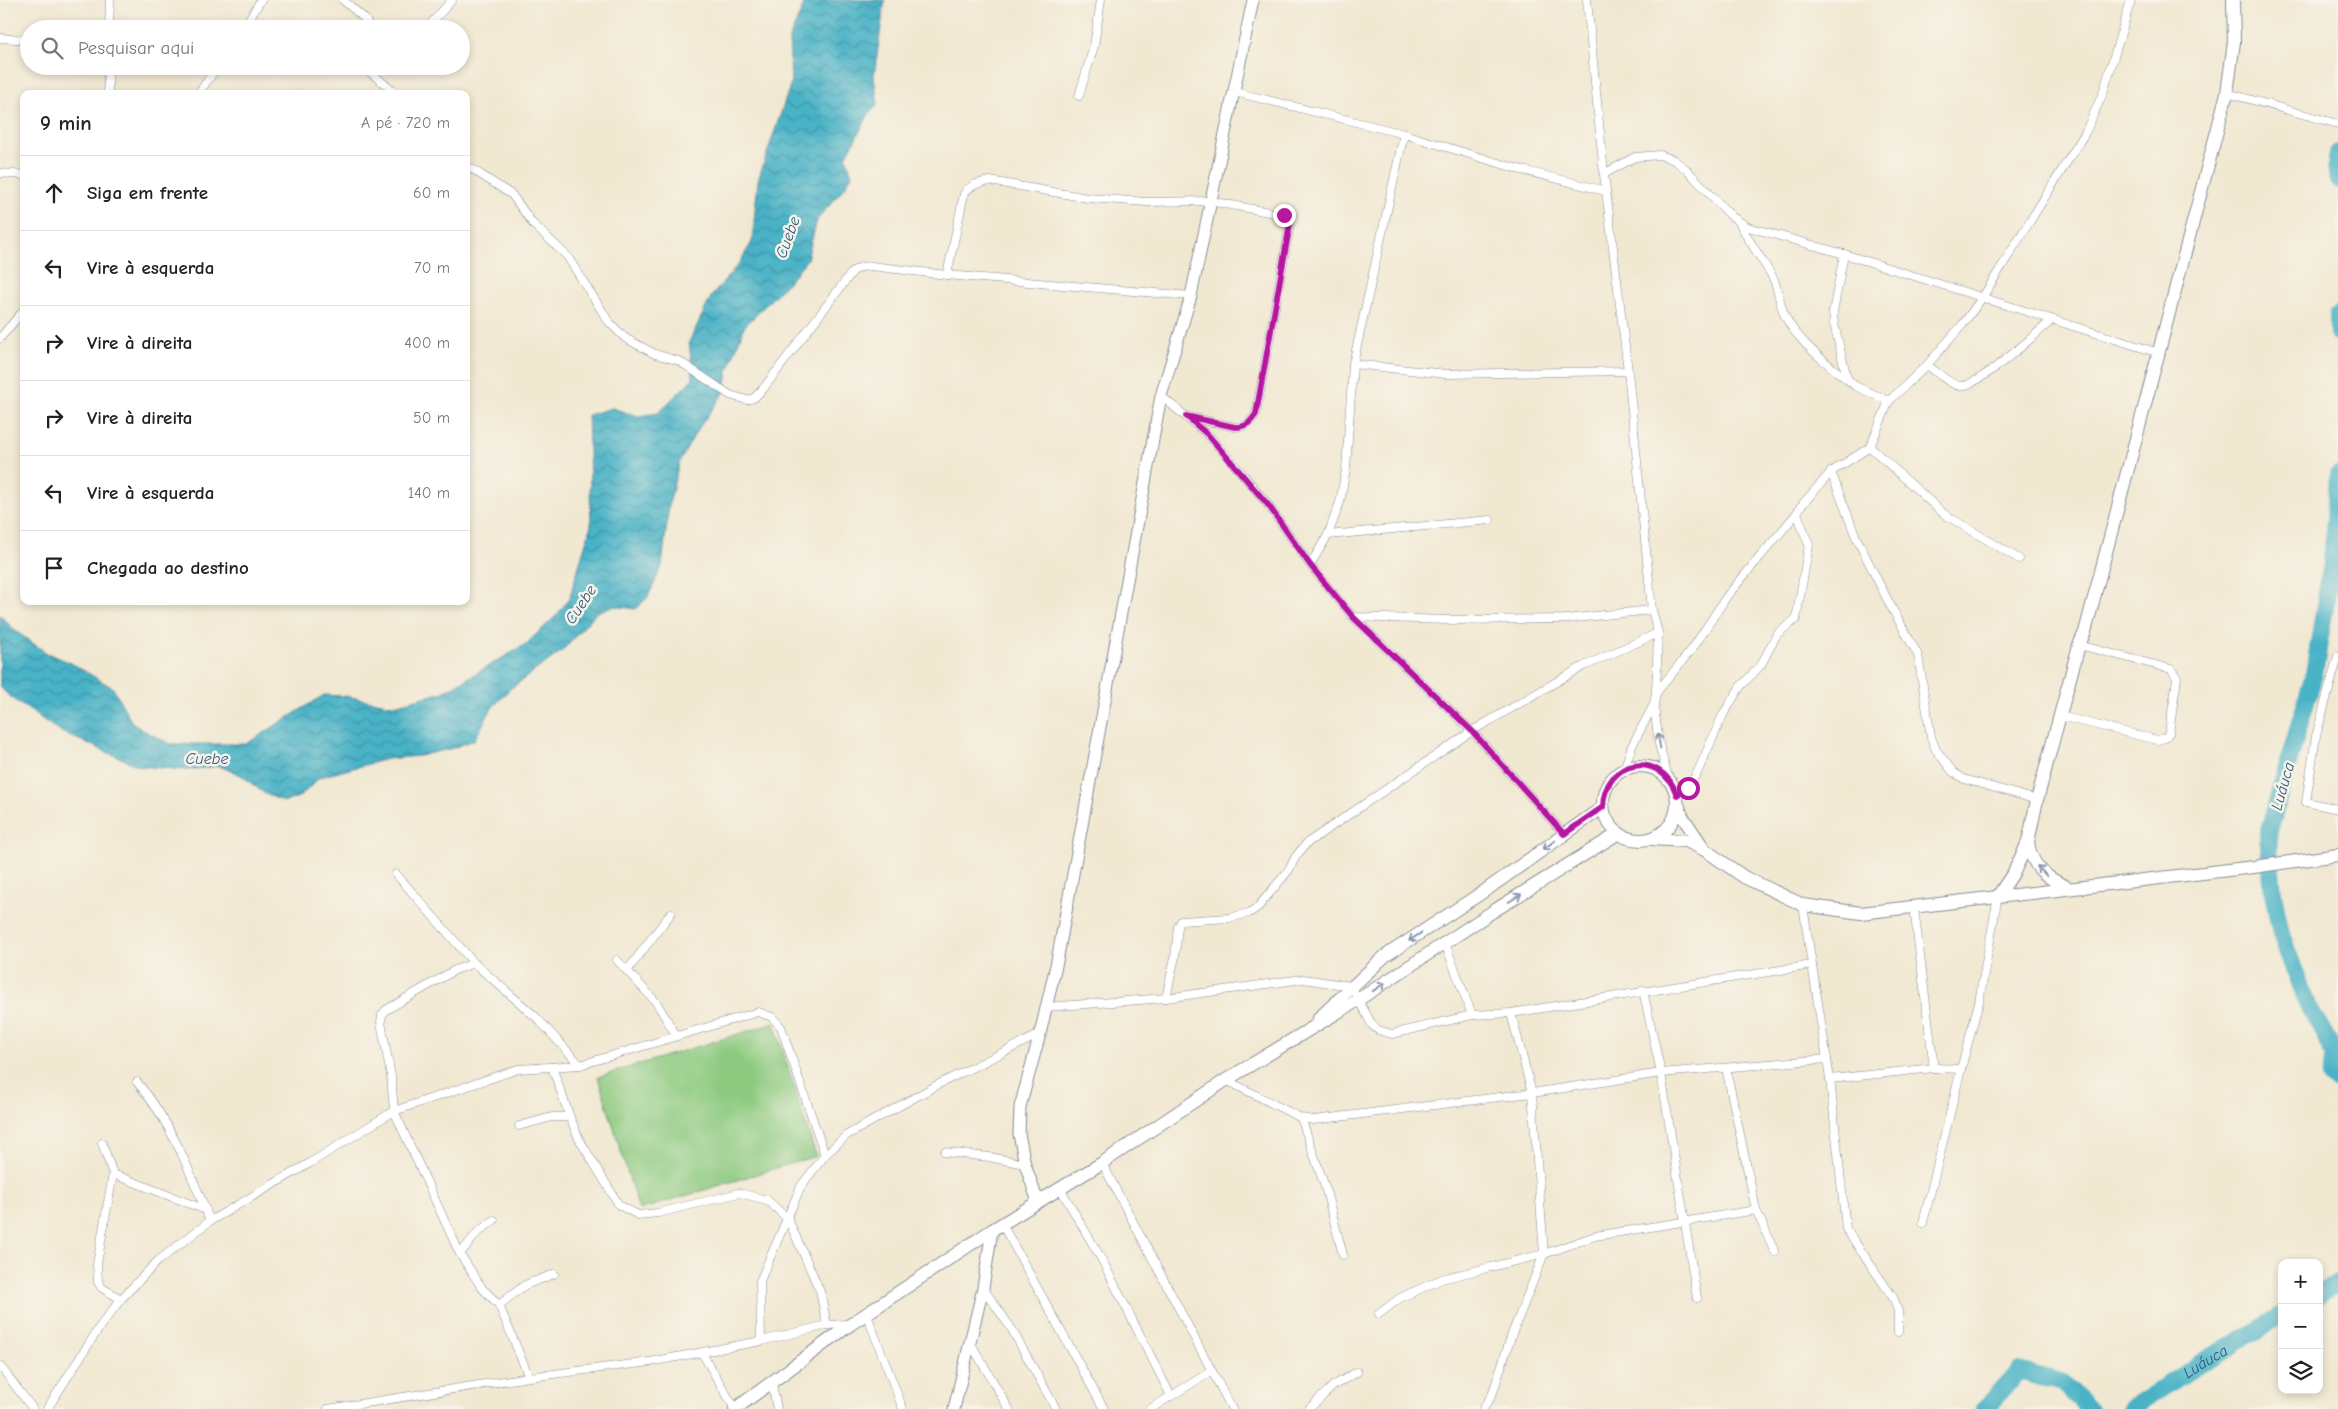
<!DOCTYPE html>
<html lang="pt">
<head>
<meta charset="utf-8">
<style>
	:root { --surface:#fff; --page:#f2f2f2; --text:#222; --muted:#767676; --line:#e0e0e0 }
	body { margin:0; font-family:"Comic Neue",sans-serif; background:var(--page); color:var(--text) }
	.controls { position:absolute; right:15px; bottom:15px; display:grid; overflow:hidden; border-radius:10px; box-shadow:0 2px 8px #0003 }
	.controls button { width:45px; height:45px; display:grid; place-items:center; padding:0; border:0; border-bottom:1px solid var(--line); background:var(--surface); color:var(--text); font:25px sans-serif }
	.stop { position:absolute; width:15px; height:15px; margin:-11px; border:4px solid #b5179e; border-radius:50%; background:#fff }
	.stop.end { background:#b5179e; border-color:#fff; box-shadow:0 1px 5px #0008 }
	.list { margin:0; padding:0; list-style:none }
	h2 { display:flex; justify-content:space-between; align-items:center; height:65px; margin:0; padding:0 20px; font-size:21px }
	h2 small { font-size:16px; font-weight:400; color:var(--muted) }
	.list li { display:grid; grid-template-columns:32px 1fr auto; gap:15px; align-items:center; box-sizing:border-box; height:75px; padding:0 20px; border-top:1px solid var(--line) }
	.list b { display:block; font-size:19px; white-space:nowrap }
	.list em { font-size:16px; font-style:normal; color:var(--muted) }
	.icon { flex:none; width:28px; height:28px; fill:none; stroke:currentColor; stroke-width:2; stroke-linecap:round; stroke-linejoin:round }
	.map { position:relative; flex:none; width:2338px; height:1409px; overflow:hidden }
	.search { position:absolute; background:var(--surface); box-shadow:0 2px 8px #0003; left:20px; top:20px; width:450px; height:55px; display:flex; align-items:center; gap:12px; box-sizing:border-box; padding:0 18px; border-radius:28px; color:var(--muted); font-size:19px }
	.panel { position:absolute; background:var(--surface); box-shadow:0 2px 8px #0003; left:20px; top:90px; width:450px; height:515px; border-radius:10px }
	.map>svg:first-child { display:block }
</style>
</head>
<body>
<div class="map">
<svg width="2338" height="1409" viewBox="0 0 2338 1409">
	<defs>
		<pattern id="water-waves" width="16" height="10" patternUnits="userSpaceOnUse" patternTransform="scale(1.25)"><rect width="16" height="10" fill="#48b2c6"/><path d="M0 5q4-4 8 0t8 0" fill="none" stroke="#3b91a4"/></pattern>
	</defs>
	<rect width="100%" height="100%" fill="#f7f3e8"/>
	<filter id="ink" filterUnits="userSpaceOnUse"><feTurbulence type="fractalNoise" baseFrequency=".02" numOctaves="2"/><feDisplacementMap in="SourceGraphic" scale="10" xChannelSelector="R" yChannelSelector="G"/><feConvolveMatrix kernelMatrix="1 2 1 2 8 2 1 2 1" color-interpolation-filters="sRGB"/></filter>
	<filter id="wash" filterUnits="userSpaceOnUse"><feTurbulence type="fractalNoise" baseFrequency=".0096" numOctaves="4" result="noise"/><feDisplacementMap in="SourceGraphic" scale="20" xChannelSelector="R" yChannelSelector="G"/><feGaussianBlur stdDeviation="1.12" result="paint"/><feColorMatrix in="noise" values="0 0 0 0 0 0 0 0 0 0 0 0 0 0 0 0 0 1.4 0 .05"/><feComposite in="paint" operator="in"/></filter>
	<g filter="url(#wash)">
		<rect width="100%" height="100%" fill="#f1e8d1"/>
		<polygon fill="#8dca80" stroke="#547c6f" points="774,1023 816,1156 639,1210 598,1077"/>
		<polygon fill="url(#water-waves)" stroke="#327092" points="806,0 885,0 874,76 878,105 870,112 846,157 852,175 845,187 817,220 807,259 791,279 744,327 728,371 725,391 696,432 679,463 669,504 662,566 648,597 636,609 613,606 597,612 562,651 510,689 492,708 474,740 453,748 419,756 387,759 320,777 301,796 285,802 265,794 241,775 219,766 185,770 139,766 61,732 10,697 0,687 0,615 14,630 47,653 71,663 113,688 131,721 144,731 171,744 246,744 324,695 345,696 393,705 444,692 526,644 557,615 569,599 591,525 588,415 612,408 638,416 658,413 693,378 689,342 711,297 740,262 752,242 758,180 791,83 789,39"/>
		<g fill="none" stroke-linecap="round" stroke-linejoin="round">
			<g stroke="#48b2c6" stroke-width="18">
				<polyline points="2338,153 2336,165 2338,180"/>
				<polyline points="2338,315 2338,333"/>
				<polyline points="2338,475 2332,563 2314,674 2268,834 2273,893 2281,934 2306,1002 2336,1055 2330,1077 2338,1081"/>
				<polyline points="2319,1294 2338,1283"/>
				<polyline points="1985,1409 2019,1371 2063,1383 2089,1409"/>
				<path id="s1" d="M2130,1409L2201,1363L2282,1316"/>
			</g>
		</g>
	</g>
	<g filter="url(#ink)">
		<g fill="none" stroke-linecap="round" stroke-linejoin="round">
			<defs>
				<g id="street">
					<polyline points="343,0 364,18 371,29"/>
					<polyline points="1587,0 1604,174 1628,371 1652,610 1658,633 1656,693 1654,704 1632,746 1624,769"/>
					<polyline points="109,29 110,0"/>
					<polyline points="243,29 261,0"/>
					<polyline points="426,29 452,0"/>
					<polyline points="0,38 29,40"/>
					<polyline points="367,66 371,73 397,94"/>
					<polyline points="1235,92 1404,134 1518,169 1606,191"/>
					<polyline points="2227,93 2338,124"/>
					<polyline points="108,94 108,66"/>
					<polyline points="198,94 218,66"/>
					<polyline points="1079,96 1094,46 1101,0"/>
					<polyline points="466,165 512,195 533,224 567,256 609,322 625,338 655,354 679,361 730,395 747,400 754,398 763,389 853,271 861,267 871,266 947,275 1191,296"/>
					<polyline points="0,173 24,175"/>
					<polyline points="1604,174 1635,157 1660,155 1674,160 1686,169 1731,216 1748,227 1844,254 2159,353"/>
					<path d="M1739,222C1749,242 1762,259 1773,278C1779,290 1779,305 1786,318C1798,342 1829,365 1850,382"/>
					<polyline points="1844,254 1833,312 1834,324 1847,378 1855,386 1889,401"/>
					<path d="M947,275L964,194C970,184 980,183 990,181L1088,198L1147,202L1210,201L1284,215L1290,224L1256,414C1250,423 1246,427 1235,427L1186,416"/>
					<polyline points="0,338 24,310"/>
					<polyline points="1353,364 1446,374 1628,371"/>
					<path d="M1927,365C1936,371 1950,385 1960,386C1977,388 2037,333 2052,320"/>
					<polyline points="1161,396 1208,435 1244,476 1269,506 1310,565 1353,617 1447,620 1566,619 1652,610"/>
					<polyline points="1870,447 1944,514 2019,559"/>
					<polyline points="1831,472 1856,537 1889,603 1918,655 1931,737 1936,750 1953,772 1964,779 2037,800"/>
					<polyline points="1328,535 1490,520"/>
					<polyline points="1310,565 1328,535 1340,502 1346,469 1353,364 1404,134"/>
					<polyline points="1353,617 1472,731 1564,834"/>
					<polyline points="2338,656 2316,736 2306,802 2338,809"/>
					<polyline points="1656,693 1693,648 1727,596 1797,513 1801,506 1831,472 1870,447 1889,401 1927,365 1963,324 1982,298 2085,133 2103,93 2131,0"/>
					<polyline points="1654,706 1659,744 1668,777"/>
					<polyline points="2060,716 2157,740 2165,738 2169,733 2177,678 2171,669 2079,645"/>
					<polyline points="1677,795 1688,788 1698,771 1723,715 1740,687 1761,665 1777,634 1796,619 1809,545 1797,513"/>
					<polyline points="1445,943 1472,1015"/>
					<polyline points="617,960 656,1002 676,1035"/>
					<polyline points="474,963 455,970 386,1010 382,1015 381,1022 391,1076 394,1111 460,1254 482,1288 499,1305 529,1377"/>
					<polyline points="1812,965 1830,1079 1846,1229 1894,1299 1898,1311 1898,1332"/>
					<polyline points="627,971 671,913"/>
					<polyline points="1643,990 1661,1073 1697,1298"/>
					<polyline points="1166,998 1175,957 1178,927 1181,921 1229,918 1249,913 1258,907 1289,870 1296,856 1307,843 1472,731 1582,667 1658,633"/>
					<polyline points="1046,1007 1166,998 1303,979 1351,986 1372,1025 1378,1030 1392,1034 1472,1015 1511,1013 1812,965 1803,905"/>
					<polyline points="580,1065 758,1012 772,1017 781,1027 825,1155"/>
					<polyline points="552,1067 570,1117"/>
					<polyline points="1726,1068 1756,1210 1775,1252"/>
					<polyline points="1934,1068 1961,1069 1979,1002 1998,896"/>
					<polyline points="1830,1079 1934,1068 1914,908"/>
					<polyline points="1226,1080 1301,1118 1314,1120 1532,1093 1661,1073 1827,1059"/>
					<path d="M137,1082C172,1123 190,1172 210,1221"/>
					<polyline points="1301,1118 1325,1187 1343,1255"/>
					<polyline points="519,1126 552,1117 570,1117 579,1139 619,1205 638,1215 658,1213 739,1193 767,1200 788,1219 820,1291 827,1325"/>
					<polyline points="102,1143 113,1174 97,1264 98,1282 102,1288 121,1299"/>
					<polyline points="945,1152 989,1157 1025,1164"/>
					<polyline points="1102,1163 1232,1409"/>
					<polyline points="113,1174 206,1210"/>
					<polyline points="1060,1188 1102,1260 1171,1396"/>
					<polyline points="1923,1223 1961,1069"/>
					<polyline points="1002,1224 1104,1409"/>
					<polyline points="460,1254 477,1233 494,1220"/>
					<polyline points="983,1288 1011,1328 1056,1409"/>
					<polyline points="499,1305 525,1285 554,1274"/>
					<polyline points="1379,1314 1400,1298 1442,1279 1544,1254 1595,1236 1756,1210"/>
					<polyline points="867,1315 903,1409"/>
					<polyline points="761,1341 760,1281 801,1186 825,1155 847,1135 939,1084 1040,1034"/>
					<polyline points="970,1342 1009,1409"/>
					<polyline points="702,1353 735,1409"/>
					<polyline points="0,1366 33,1409"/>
					<polyline points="772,1384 777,1409"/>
					<polyline points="47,1409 101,1325 121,1299 158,1261 210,1221 310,1163 394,1111 518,1069 580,1065 537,1018 474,963 396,874"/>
					<polyline points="328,1409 529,1377 650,1362 761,1341 827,1325 849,1324"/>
					<polyline points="1150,1409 1212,1371"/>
					<polyline points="1309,1409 1333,1386 1357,1372"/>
					<polyline points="1483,1409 1492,1395 1512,1334 1544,1254 1532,1093 1511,1013"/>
				</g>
				<g id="secondary">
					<polyline points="1038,1202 1025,1164 1019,1134 1020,1107 1040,1034 1057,961 1161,396 1191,296 1253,0"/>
					<polyline points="954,1409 983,1288 992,1230"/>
				</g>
				<g id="primary">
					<circle cx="1640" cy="803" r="37"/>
					<polyline points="1678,804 1682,816 1705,850"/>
					<polyline points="1651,839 1686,841 1705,850 1744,877 1803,905 1861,913 2254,867 2338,855"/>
					<path d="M2028,842C2031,866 2046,878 2067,887"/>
					<polyline points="1998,896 2014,872 2028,842 2037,800 2079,645 2085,632 2227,93 2234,42 2233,0"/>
					<polyline points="1319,1018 1385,956 1486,890 1603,807"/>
					<polyline points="735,1409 851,1324 992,1230 1102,1163 1226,1080 1358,1000 1492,912 1619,833"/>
				</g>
			</defs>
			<use href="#street" stroke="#868c98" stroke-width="9"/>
			<use href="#secondary" stroke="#868c98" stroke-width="13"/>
			<use href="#primary" stroke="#868c98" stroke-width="14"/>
			<use href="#street" stroke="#fff" stroke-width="8"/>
			<use href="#secondary" stroke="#fff" stroke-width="11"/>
			<use href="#primary" stroke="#fff" stroke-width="12"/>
		</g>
		<defs><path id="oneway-shaft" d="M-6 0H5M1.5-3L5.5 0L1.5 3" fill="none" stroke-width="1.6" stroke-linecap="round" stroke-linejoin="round" transform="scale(1.25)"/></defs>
		<g stroke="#8d97ae">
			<use href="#oneway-shaft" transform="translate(1659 741) rotate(-100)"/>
			<use href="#oneway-shaft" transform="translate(1549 845) rotate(144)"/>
			<use href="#oneway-shaft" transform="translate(2042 871) rotate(-133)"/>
			<use href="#oneway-shaft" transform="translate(1515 898) rotate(-32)"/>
			<use href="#oneway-shaft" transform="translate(1415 937) rotate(147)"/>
			<use href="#oneway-shaft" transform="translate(1379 987) rotate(-34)"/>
		</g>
	</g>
	<g fill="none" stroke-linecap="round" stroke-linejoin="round" filter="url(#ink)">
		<path stroke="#b5179e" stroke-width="6" d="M1284,215L1290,224L1256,414C1250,423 1246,427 1235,427L1186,416L1208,435L1269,506L1310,565L1353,617L1472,731L1564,834L1603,807C1604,759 1661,749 1677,795L1688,788"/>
	</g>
	<g text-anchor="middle" stroke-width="5" stroke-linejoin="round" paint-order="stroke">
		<g font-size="16" font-style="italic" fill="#28567d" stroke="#f7f3e8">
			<text transform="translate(787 237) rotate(-70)" y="6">Cuebe</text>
			<text transform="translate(580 604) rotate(-56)" y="6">Cuebe</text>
			<text x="207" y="764">Cuebe</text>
			<text transform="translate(2282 786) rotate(-74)" y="6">Luáuca</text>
			<text dy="6" stroke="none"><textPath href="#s1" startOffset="89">Luáuca</textPath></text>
		</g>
	</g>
</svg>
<div class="controls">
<button>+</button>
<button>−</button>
<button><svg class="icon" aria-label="layers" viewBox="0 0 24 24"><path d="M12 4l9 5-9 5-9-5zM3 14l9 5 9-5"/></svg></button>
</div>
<div class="stop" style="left:1688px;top:788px"></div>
<div class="stop end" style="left:1284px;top:215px"></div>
<div class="search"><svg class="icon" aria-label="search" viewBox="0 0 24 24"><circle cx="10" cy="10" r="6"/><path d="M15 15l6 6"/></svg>Pesquisar aqui</div>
<section class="panel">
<h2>9 min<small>A pé · 720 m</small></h2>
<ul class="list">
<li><svg class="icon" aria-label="ahead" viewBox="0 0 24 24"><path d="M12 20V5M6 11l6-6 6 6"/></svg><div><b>Siga em frente</b></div><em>60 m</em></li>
<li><svg class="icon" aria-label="left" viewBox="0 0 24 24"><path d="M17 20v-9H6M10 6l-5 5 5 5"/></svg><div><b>Vire à esquerda</b></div><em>70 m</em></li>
<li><svg class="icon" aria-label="right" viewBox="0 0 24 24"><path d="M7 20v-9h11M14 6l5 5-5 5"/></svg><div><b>Vire à direita</b></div><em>400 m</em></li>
<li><svg class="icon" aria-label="right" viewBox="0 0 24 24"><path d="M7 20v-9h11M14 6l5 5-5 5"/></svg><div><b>Vire à direita</b></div><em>50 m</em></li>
<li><svg class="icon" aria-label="left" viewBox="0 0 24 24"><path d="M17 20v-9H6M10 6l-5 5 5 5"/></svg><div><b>Vire à esquerda</b></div><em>140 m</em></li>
<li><svg class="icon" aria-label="arrive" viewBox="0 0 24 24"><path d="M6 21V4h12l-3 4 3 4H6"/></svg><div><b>Chegada ao destino</b></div></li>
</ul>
</section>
</div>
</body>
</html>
